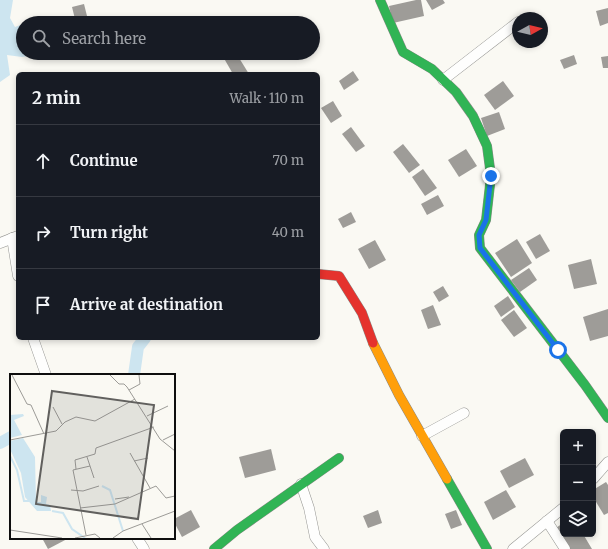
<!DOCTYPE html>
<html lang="en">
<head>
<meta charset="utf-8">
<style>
	:root { --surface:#171b24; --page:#242831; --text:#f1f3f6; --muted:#9ea1a6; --line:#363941 }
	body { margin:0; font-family:Merriweather,serif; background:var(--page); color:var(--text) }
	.controls { position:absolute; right:12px; bottom:12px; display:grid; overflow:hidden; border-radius:6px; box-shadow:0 2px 6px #0003 }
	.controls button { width:36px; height:36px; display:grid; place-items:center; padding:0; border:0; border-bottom:1px solid var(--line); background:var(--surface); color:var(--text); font:20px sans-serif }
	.compass { position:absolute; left:512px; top:12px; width:36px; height:36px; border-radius:50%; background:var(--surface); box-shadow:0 2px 6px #0003; rotate:82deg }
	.stop { position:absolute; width:12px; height:12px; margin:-9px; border:3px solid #1a73e8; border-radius:50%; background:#fff }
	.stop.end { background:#1a73e8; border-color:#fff; box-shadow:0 1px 4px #0008 }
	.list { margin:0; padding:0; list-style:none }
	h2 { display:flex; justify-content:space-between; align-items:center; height:52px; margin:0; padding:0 16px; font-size:17px }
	h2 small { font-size:13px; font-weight:400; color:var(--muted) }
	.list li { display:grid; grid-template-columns:26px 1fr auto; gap:12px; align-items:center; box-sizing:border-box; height:72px; padding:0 16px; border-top:1px solid var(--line) }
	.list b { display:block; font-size:15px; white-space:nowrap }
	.list em { font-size:13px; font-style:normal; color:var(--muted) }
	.icon { flex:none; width:22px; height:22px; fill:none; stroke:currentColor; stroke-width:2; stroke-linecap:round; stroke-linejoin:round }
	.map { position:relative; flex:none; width:608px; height:549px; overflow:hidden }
	.search { position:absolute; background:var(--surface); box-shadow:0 2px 6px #0003; left:16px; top:16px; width:304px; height:44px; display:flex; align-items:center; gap:10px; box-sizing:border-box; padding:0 14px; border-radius:22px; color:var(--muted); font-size:15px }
	.panel { position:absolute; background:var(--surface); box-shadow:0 2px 6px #0003; left:16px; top:72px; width:304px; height:268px; border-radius:6px }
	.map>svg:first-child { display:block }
</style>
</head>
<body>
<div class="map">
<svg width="608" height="549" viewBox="0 0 608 549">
	<rect width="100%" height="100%" fill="#faf9f3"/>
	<g fill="#cde5f0">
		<polygon points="0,0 13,0 10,18 15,27 23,24 23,53 47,53 22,57 7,55 10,75 0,82"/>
		<polygon points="48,17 55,19 54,23 28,23"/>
	</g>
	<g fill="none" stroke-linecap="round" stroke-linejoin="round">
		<g stroke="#cde5f0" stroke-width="12">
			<polyline points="134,375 138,347 145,338"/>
			<polyline points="0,443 11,437"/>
		</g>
	</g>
	<g fill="#9e9c98">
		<polygon points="416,0 421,0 424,16 393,23 389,6"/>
		<polygon points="426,0 443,0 445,3 432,10"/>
		<polygon points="84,4 87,16 75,19 72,7"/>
		<polygon points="608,8 608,23 600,26 596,11"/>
		<polygon points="115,17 116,23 99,23 99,20"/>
		<polygon points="226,53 236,53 249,74 233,74 222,55"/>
		<polygon points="574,55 577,64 564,69 560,60"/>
		<polygon points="608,56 608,68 603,68 601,57"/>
		<polygon points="353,71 359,80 344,90 339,81"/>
		<polygon points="503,81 514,96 495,110 484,95"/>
		<polygon points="333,101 342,116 331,123 321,108"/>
		<polygon points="499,112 505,129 487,136 481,118"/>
		<polygon points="351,127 365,146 356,152 342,134"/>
		<polygon points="403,144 420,165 409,173 393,152"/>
		<polygon points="466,149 477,166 459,177 448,160"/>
		<polygon points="423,169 437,188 425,196 412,177"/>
		<polygon points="438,195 444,206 427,215 421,204"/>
		<polygon points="351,212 356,222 343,228 338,219"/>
		<polygon points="540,234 550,251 536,259 526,242"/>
		<polygon points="517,239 532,263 511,277 495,253"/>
		<polygon points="375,240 386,260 369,269 358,249"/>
		<polygon points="591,259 597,284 574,289 568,265"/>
		<polygon points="529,268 537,280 520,292 511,280"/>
		<polygon points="443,286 449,296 439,302 433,292"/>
		<polygon points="508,296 515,307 501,317 494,306"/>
		<polygon points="433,305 441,325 428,329 421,310"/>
		<polygon points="608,309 608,336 590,341 583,317"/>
		<polygon points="514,310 527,328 514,337 501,320"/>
		<polygon points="271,449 276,470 245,478 239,457"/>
		<polygon points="525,458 534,475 509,488 500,471"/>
		<polygon points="606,482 608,485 608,513 604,515 593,497 593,490"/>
		<polygon points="506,490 516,507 493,520 484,502"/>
		<polygon points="191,510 200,527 182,537 174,522 174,519"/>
		<polygon points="378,510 382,523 368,528 363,516"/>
		<polygon points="456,510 462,525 451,529 445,514"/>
		<polygon points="563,523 563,534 583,534 592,549 569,549 556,528"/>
		<polygon points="42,538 69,538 48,549"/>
	</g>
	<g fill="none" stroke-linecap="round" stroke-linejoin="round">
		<defs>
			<g id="street">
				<polyline points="443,80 518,22"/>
				<polyline points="12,238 18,276"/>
				<polyline points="0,243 18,236"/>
				<polyline points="33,338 46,375"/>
				<polyline points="422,436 464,413"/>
				<polyline points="593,479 608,462"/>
				<polyline points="301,484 309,508 315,537 324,549"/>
				<polyline points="547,521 565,549"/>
				<polyline points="137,538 144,549"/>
				<polyline points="513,549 563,508"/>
			</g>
			<g id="fast">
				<polyline points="380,0 403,52 432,69 456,92 473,116 487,146 491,176 486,220 479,235 480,248 585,385 608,418"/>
				<polyline points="447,479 487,549"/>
				<polyline points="214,549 237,530 339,458"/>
			</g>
			<polyline id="slow" points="373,343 399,395 447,479"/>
			<polyline id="jam" points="318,274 339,276 362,313 373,343"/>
		</defs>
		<use href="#street" stroke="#949491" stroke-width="11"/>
		<use href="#fast" stroke="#8b8a88" stroke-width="10"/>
		<use href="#slow" stroke="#8b8a88" stroke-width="10"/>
		<use href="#jam" stroke="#8b8a88" stroke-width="10"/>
		<use href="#street" stroke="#fefefd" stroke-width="10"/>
		<use href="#fast" stroke="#30b455" stroke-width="9"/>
		<use href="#slow" stroke="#ff9f0a" stroke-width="9"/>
		<use href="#jam" stroke="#e5322d" stroke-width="9"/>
	</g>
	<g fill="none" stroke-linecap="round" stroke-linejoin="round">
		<polyline stroke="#1a73e8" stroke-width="5" points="491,176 486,220 479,235 480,248 558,350"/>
	</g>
	<g transform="translate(10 374)">
		<rect width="165" height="165" fill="#faf9f3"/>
		<path d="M13,40L14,42L4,46L12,61L0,64V41ZM13,64L25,83L26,128H31V121L37,123L36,130L40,131L41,137H27L15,123L11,99L0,75V67Z" fill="#cde5f0"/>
		<path fill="none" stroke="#cde5f0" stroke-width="2" d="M0,82L7,96L14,127H21M92,112L100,116L113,157M42,137L53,139L62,155L75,164"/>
		<path fill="none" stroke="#9c9b97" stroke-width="1" d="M2,1L17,30L21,31L34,60M100,1L109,10H114L117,13L150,65L165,77M119,16L130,10L129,1M43,33L52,50M137,42L158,32M0,66L46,57L55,48L66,43L85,47L125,25M153,66L165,60M120,79L140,114M77,83L84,104M124,87L138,84M66,95L65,86L85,80L86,74L144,53M61,116L73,117L89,112M105,125L119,123M70,134L105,130L146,112L156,124L165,122M132,150L141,164M0,156L52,164M76,161L63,96L80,92M65,164L85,160L90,164M103,164L113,157L165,137"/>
		<path fill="#61605e" fill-opacity="0.15" stroke="#61605e" stroke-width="2" d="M42,17L144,31L128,145L26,130Z"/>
		<rect width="165" height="165" fill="none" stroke="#0e0e0e" stroke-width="2"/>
	</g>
</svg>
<div class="controls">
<button>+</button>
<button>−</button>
<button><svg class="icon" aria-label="layers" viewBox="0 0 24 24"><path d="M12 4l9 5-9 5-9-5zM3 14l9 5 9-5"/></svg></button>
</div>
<svg class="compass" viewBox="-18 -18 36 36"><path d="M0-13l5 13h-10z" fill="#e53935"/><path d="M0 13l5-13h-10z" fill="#9ea1a6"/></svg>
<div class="stop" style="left:558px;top:350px"></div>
<div class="stop end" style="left:491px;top:176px"></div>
<div class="search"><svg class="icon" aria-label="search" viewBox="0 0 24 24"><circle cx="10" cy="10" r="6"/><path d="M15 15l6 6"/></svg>Search here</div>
<section class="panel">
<h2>2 min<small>Walk · 110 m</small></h2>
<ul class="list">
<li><svg class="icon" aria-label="ahead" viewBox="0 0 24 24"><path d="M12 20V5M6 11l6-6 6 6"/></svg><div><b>Continue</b></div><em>70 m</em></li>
<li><svg class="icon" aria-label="right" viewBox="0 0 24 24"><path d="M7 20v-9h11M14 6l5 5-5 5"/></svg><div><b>Turn right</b></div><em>40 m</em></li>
<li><svg class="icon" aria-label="arrive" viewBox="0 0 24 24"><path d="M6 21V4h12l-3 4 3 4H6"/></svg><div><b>Arrive at destination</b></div></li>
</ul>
</section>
</div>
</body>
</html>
